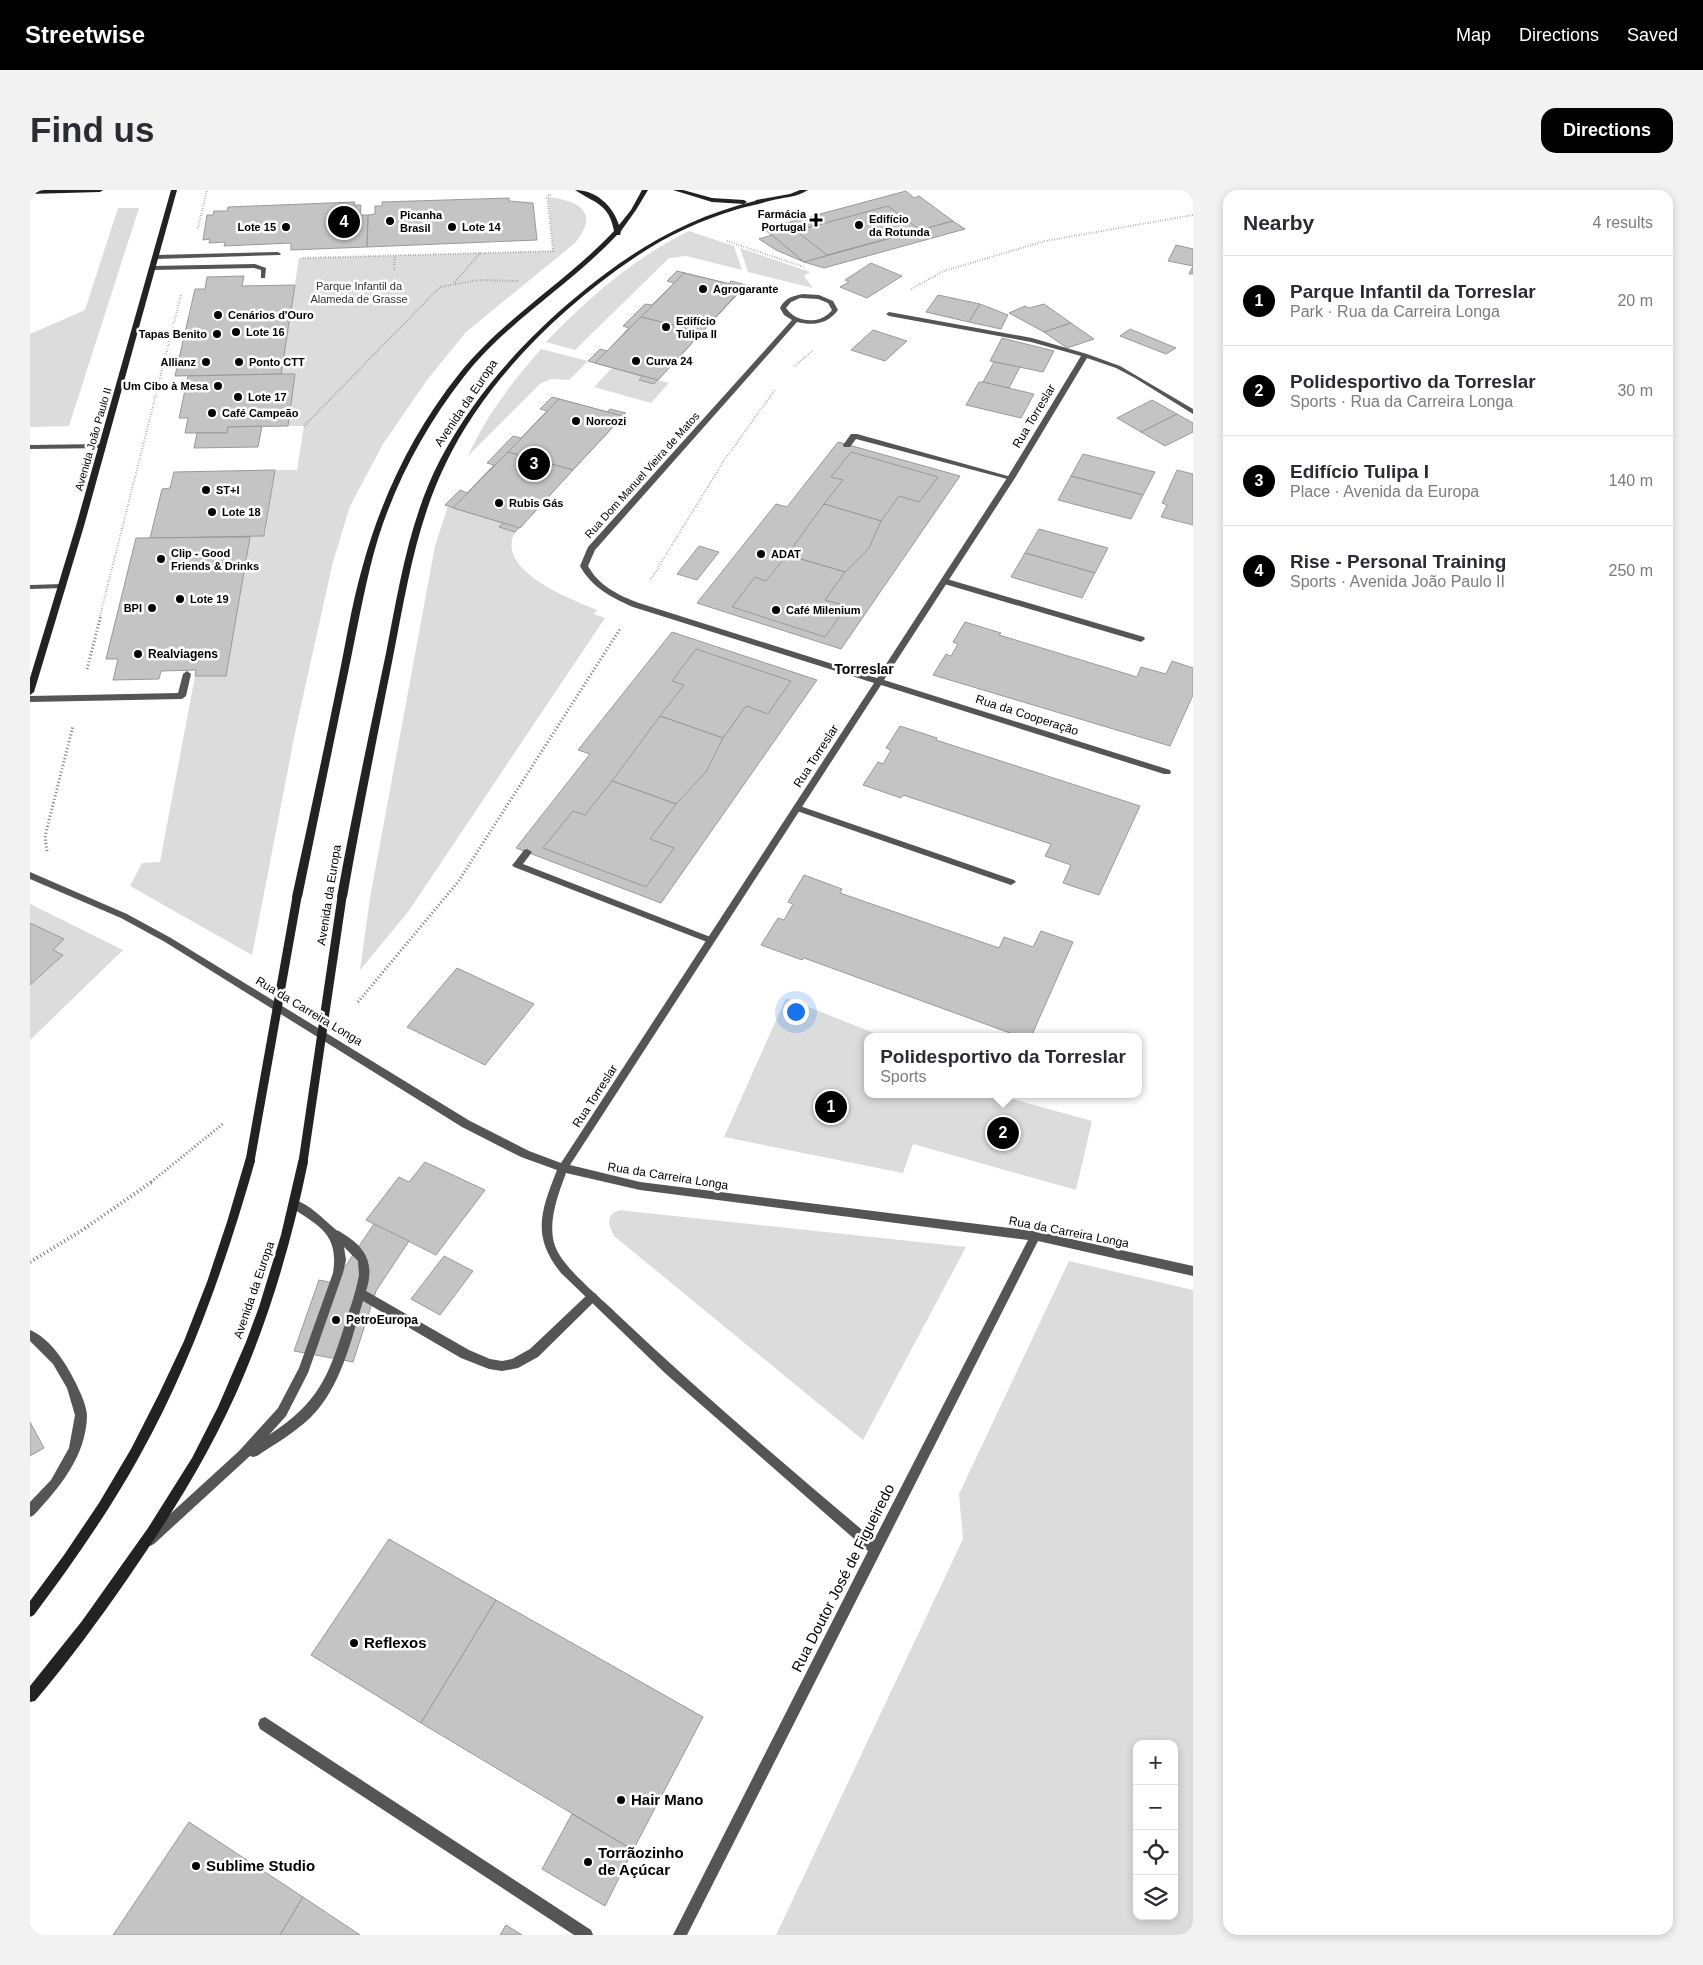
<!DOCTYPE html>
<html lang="en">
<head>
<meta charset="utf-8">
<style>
	:root { --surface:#fff; --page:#f2f2f3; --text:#2b2b33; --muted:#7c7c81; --line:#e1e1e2; --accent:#000 }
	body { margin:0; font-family:Helvetica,sans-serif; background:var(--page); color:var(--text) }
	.controls { position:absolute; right:15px; bottom:15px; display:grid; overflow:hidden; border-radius:10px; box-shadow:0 2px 8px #0003 }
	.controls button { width:45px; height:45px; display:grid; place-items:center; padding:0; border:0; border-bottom:1px solid var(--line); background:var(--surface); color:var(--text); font:25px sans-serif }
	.you { position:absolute; left:765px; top:821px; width:18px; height:18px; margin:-12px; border:4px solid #fff; border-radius:50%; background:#1a73e8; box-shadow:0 0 0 8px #1a73e833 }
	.badge { display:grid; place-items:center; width:32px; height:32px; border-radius:50%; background:var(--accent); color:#fff; font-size:16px; font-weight:700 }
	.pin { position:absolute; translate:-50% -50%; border:2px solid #fff; box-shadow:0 1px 5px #0006 }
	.popup { position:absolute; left:834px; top:843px; width:278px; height:65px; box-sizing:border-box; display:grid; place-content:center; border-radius:10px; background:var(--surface); filter:drop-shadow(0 1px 4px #0005); font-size:16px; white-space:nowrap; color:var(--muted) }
	.popup b { font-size:19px; color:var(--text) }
	.popup::after { content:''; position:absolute; left:50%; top:100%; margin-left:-10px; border:10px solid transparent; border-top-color:var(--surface) }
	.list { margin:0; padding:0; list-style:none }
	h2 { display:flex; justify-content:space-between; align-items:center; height:65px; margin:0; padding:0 20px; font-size:21px }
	h2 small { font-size:16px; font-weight:400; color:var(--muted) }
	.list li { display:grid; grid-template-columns:32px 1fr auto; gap:15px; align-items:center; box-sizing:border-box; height:90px; padding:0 20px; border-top:1px solid var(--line) }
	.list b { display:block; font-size:19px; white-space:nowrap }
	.list p { margin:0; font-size:16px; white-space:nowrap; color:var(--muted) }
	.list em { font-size:16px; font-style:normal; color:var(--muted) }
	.icon { flex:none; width:28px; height:28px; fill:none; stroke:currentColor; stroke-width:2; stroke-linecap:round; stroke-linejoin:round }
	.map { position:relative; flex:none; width:1163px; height:1745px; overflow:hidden; border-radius:15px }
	header { display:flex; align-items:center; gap:30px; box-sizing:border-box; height:70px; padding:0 25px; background:var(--accent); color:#fff }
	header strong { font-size:24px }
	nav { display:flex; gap:28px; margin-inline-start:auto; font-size:18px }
	.intro { display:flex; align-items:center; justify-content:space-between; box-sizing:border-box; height:120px; padding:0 30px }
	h1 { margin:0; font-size:35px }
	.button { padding:12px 22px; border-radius:15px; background:var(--accent); color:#fff; font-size:18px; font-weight:700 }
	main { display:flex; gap:30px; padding:0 30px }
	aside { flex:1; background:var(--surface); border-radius:15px; box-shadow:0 2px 8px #0003 }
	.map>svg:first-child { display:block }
</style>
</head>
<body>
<header>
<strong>Streetwise</strong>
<nav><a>Map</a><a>Directions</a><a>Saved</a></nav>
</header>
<div class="intro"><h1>Find us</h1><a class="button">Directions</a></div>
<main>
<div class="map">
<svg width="1163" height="1745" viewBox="0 0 1163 1745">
	<rect width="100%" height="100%" fill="#fff"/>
	<g fill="#dcdcdc" fill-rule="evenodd">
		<path d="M518,7C550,11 570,22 545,53L436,142L397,190L353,254L320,316L303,372L266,538L222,765L100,696L112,673L130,672L165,486H196L220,347L235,346L245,280H267L274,236H258L265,184H251L269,68L523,61Z"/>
		<polygon points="88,18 109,18 39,236 0,237 0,144 55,120"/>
		<path d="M659,41L704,56L712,80L656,66L639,68L545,160L516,152C558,108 604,68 659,41Z"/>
		<polygon points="710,58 780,82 774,86 783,98 718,82"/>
		<path d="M511,159L558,171L539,190L522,189L511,193L438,266C456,226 482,192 511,159Z"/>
		<polygon points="582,178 612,186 609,190 624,194 628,190 639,193 621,213 564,197"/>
		<path d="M418,316L473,333L470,337L485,342C464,381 543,410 567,420L564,424L575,428L378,722L330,780L340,708L405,356Z"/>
		<polygon points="0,714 93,760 0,850"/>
		<polygon points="756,808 854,847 838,847 838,904 964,904 1062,931 1046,1000 883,954 873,983 694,947"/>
		<path d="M591,1020L597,1021L936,1057L833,1250L584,1046C578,1035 575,1023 591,1020Z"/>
		<path d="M1039,1071L1163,1100V1745H746L933,1349L929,1304ZM1107,1554H1144V1726H1107Z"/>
	</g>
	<g fill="#c4c4c4" stroke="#999">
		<polygon points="876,1 884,8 889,6 923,31 774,72 734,39"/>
		<polygon points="479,8 479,11 503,13 507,50 337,57 338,25 345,24 345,16 352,16 352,12"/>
		<polygon points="325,12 324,15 331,15 330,25 338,25 337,57 261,60 261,53 194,56 195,52 179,53 180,49 173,50 177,25 183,25 184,21 197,21 198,17"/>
		<polygon points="858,16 890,40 797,65 766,41"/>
		<polygon points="923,31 935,39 794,78 774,72"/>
		<polygon points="742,45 774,72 746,60 729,49"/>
		<polygon points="1146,55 1163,59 1163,84 1159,84 1163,76 1138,71"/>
		<polygon points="841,73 872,86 837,108 810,97 819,92 815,90"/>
		<polygon points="647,81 699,94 701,91 716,95 624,194 609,190 612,186 558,171 570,159 577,161 599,138 593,136 615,114 622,115 644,93 637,91"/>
		<polygon points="654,83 713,97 672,142 611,127"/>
		<polygon points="214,86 212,96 265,95 251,184 145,186 165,99 175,99 177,87"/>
		<polygon points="908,105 950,114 939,132 896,122"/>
		<polygon points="950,114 978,125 971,139 939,132"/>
		<polygon points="1014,114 1041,133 1014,142 979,123 995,116 999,118"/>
		<polygon points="611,127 672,142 628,190 565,173"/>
		<polygon points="1041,133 1064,149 1037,158 1014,142"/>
		<polygon points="1100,139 1146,158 1136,164 1090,146"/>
		<polygon points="843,140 877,151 855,171 821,160"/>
		<polygon points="972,148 1024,161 1013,182 960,171"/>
		<polygon points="964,172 990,177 979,198 953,192"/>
		<polygon points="251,184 265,184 258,236 198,237 197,243 155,243 158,228 149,228 158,186"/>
		<polygon points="949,192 953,192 1004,204 991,228 936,215"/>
		<polygon points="522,207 577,222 580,219 596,223 485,342 469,337 473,333 415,315 430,300 437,303 464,275 457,273 483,246 491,248 517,221 510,219"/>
		<polygon points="529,209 593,226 543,280 478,262"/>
		<polygon points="1122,210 1147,224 1111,242 1087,228"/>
		<polygon points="1147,224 1163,233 1163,242 1135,256 1111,242"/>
		<polygon points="232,236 228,257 164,258 167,243 197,243 198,237"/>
		<polygon points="808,252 930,286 811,459 667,413 746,314 757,317"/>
		<polygon points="478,262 543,280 490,338 423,318"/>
		<polygon points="821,262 908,287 889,312 869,306 851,331 794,314 813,290 801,287"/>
		<polygon points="1053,264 1125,282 1113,305 1041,286"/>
		<polygon points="245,280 234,346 120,348 132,299 140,298 144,282"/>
		<polygon points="1147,280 1163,284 1163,335 1131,327 1137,315 1132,313"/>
		<polygon points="1041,286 1113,305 1101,329 1028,310"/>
		<polygon points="794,314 851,331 839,358 815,382 757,365"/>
		<polygon points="1009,339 1078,358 1065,383 995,363"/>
		<polygon points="220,347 196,486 165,486 166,480 131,481 129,489 83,490 88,469 76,469 106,348"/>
		<polygon points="669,356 689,362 667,390 647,384"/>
		<polygon points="995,363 1065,383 1052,408 981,387"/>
		<polygon points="757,365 815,382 795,410 817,416 795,447 702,417 725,387 736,391"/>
		<polygon points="935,432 971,443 969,445 1107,487 1111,477 1136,484 1142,471 1163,478 1163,505 1140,556 903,485 916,464 921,466 928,454 923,452"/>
		<polygon points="642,442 787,490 631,713 486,658 560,564 548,560"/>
		<polygon points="666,459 761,491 738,524 716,516 693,548 630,526 654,495 642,491"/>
		<polygon points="630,526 693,548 676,582 646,614 582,591"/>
		<polygon points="870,536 907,548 906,550 1110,616 1069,705 1033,693 1041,675 1015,666 1021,654 873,605 871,608 833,595 848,572 853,574 861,560 856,558"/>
		<polygon points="582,591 646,614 620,649 644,658 616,697 513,658 543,621 555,625"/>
		<polygon points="774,685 812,699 810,703 969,758 974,747 1003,757 1011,741 1043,752 1001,847 991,847 774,768 772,770 731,755 748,728 754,730 763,714 758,712"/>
		<polygon points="0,733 34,749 23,760 33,765 0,795"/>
		<polygon points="427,778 504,814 455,875 377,837"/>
		<polygon points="395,972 455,1000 406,1065 336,1030 369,987 379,992"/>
		<polygon points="344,1034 379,1051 346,1101 323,1172 264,1161 289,1090 304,1093"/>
		<polygon points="414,1066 443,1081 410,1125 381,1109"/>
		<polygon points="0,1232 14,1258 0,1266"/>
		<polygon points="359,1349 466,1410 391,1533 281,1465"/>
		<polygon points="466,1410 673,1527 603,1660 391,1533"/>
		<polygon points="542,1624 603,1660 575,1716 512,1679"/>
		<polygon points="159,1632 273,1707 250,1745 83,1745"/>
		<polygon points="273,1707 330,1745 250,1745"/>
		<polygon points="476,1735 492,1745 470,1745"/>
	</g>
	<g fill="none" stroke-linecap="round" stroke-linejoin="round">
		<g stroke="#777" stroke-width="2" stroke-dasharray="0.5 2" stroke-linecap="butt">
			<polyline points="168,38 177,0"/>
			<polyline points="697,51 774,77"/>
			<polyline points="273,68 523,61 517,5 521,5"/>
			<polyline points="364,80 365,65"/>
			<polyline points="425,92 450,63"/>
			<polyline points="881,99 914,81 1015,51 1163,25"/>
			<polyline points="765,176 783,160"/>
			<polyline points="274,236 410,97 448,90 488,91"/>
			<polyline points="621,389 695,269 745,200"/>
			<polyline points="70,426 151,105"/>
		</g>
		<g stroke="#777" stroke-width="3" stroke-dasharray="1 2.5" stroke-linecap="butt">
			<polyline points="57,479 71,425"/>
			<polyline points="17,661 15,648 17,638 43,536"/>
			<polyline points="328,812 428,692 590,439"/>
			<polyline points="121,992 194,933"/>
		</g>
		<polyline stroke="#777" stroke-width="4" stroke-dasharray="1 3" stroke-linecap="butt" points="0,1072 51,1041 123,991"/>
		<g fill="#555" fill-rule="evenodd">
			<polygon points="248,62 251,64 250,65 127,69 124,67 127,65"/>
			<polygon points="225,74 236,78 235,88 231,88 231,80 224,78 123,80 120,78 123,76"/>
			<polygon points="821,244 827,244 985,288 981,290 826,249 820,257 814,257 813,255"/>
			<polygon points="911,389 917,389 1114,447 1115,449 1111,452 1108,451 911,393"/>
			<polygon points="157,481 161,484 156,506 152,509 0,512 0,506 148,503 153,484"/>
			<polygon points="767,615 984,690 986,692 981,695 978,694 764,620 763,618 764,616"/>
			<polygon points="497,659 502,662 493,674 683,748 685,750 683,752 677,752 484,677 482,675 484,673 494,660"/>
			<path d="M265,1010C281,1015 293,1029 305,1039C307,1041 310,1041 312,1043C336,1057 345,1074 336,1101L439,1160L460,1169L472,1171L482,1169L500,1159L558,1104L562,1102L566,1104L568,1107L566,1110L508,1167L488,1178L472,1181L459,1179L431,1168L333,1111C321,1150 311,1198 280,1228C264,1243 245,1254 227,1266L223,1267L220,1266L124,1354L120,1356L116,1354L114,1350L116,1346L209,1261L248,1218L269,1178L303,1083C309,1044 290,1037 261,1017L260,1014L261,1011ZM314,1057L328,1071L329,1085C326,1102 320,1118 315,1134C298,1188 288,1213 239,1245L256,1226L278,1183L313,1083L316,1070Z"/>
			<path d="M0,1140C15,1146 29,1163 37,1177C44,1189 57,1213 57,1226C56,1266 30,1297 4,1325L0,1327V1312L21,1290L39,1258L45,1225L37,1198L23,1174L0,1151Z"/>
			<polygon points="235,1527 561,1740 563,1745 544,1745 230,1539 228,1534 230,1529"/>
		</g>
		<g fill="#555" fill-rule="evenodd">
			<path d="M773,104L789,105L803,111L808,120C798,134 783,136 767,132L565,360L558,376C569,396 588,405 609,413L847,488L977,288L1051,166L1001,152L859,126L856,124L859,122L1002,148L1057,164L1090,176L1163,219V224L1105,188L1086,178L1057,168L985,288L854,490L1140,580L1141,582L1140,584H1134L851,495L540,975L610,992L1005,1041L1163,1076V1086L1008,1051L657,1745H643L838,1361L636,1184L531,1083C501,1046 511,1021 527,980L491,967L432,937L135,752L91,728L0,689V682L97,724L141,748L440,931L499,961L531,973L844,493L603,417C581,407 562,398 550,376L558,357L762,130L754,125L750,118C755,108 762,106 773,104ZM770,108L788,109L798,113L802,120C791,135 766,133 756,118L761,112ZM536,983L610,1000L998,1050L844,1350C757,1276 669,1202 586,1123C569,1106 533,1078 525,1056C517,1033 528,1005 536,983Z"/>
			<polygon points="73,254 76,254 76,258 0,259 0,255"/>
			<polygon points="32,394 36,396 35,398 0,399 0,395"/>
		</g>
		<g fill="#222" fill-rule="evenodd">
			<polygon points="0,0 73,0 70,2 0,4"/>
			<polygon points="141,0 147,0 54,336 4,502 0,505 0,488 46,336"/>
			<path d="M545,0C566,0 583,16 589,35L601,20L612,0H618L606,20L591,41L590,45H587C538,97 476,132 433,188C390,243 356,310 340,378C330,419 323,461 314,502C300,570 286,639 272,707L267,710L264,709L262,707C277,638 292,569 306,500C315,459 321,416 333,375C352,306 384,240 429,184C474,128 536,92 584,41C579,13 564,13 545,0Z"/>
			<polygon points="643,0 653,0 682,8 714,10 717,12 714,14 682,12"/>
			<path d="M770,0H778C766,8 753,7 739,11C729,14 718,16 708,19C671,30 636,46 604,68C530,118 455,191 416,273C386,334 376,401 363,467C347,547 331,627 317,707L312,710L309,709L307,707C322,625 339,544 356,463C369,397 379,330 410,270C443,207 492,152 546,107C601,61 655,28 725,11L726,10L760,4Z"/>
			<path d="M220,967L224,968L225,971C196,1073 161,1174 109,1267C78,1323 42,1374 4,1425L0,1427V1411L34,1365L69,1313L101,1259L129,1204L154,1151L177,1092L197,1032L215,971L216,968Z"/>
			<path d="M273,968L277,969L278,972C263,1045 243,1116 214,1185C184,1257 143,1323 98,1388C69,1430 38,1472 5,1511L0,1512V1496L52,1431L118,1338L162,1268L188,1217L216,1152L229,1117L251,1045L268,972L269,969Z"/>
		</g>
		<g stroke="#222" stroke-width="9">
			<polyline points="220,971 267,707"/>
			<polyline points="273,972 312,707"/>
		</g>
	</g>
	<g fill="#000" stroke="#fff" stroke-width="2">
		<path d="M783.5 22.5h5v5h5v5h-5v5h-5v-5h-5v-5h5z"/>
		<circle cx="360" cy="31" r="5"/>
		<circle cx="829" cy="35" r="5"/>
		<circle cx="256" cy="37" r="5"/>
		<circle cx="422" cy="37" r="5"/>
		<circle cx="673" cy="99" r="5"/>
		<circle cx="188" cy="125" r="5"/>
		<circle cx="636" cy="137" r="5"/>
		<circle cx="206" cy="142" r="5"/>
		<circle cx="187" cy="144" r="5"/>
		<circle cx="606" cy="171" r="5"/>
		<circle cx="176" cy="172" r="5"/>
		<circle cx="209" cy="172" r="5"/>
		<circle cx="188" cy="196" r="5"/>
		<circle cx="208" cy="207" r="5"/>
		<circle cx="182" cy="223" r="5"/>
		<circle cx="546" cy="231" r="5"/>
		<circle cx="176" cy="300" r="5"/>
		<circle cx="469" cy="313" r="5"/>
		<circle cx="182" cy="322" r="5"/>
		<circle cx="731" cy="364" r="5"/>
		<circle cx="131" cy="369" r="5"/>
		<circle cx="150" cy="409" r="5"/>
		<circle cx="122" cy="418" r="5"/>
		<circle cx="746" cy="420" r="5"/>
		<circle cx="108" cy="464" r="5"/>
		<circle cx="306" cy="1130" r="5"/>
		<circle cx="324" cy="1453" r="5"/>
		<circle cx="591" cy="1610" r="5"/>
		<circle cx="558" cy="1672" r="5"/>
		<circle cx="166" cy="1676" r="5"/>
	</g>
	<g text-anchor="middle" stroke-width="5" stroke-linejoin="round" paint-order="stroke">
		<g font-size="11" font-weight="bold" fill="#000" stroke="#fff" text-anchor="start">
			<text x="776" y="28" text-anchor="end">Farmácia<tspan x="776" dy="13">Portugal</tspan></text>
			<text x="370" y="29">Picanha<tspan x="370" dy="13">Brasil</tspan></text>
			<text x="839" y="33">Edifício<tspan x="839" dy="13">da Rotunda</tspan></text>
			<text x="246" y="41" text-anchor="end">Lote 15</text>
			<text x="432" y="41">Lote 14</text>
			<text x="683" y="103">Agrogarante</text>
			<text x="198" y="129">Cenários d'Ouro</text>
			<text x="646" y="135">Edifício<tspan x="646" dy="13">Tulipa II</tspan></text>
			<text x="216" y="146">Lote 16</text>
			<text x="177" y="148" text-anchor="end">Tapas Benito</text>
			<text x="616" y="175">Curva 24</text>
			<text x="166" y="176" text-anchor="end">Allianz</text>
			<text x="219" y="176">Ponto CTT</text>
			<text x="178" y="200" text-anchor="end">Um Cibo à Mesa</text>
			<text x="218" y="211">Lote 17</text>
			<text x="192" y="227">Café Campeão</text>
			<text x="556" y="235">Norcozi</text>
			<text x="186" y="304">ST+I</text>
			<text x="479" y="317">Rubis Gás</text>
			<text x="192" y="326">Lote 18</text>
			<text x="141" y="367">Clip - Good<tspan x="141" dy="13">Friends &amp; Drinks</tspan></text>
			<text x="741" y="368">ADAT</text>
			<text x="160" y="413">Lote 19</text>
			<text x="112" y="422" text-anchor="end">BPI</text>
			<text x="756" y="424">Café Milenium</text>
		</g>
		<g font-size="11" fill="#333" stroke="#fff">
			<text x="329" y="100">Parque Infantil da<tspan x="329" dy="13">Alameda de Grasse</tspan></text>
		</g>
		<g font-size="11" fill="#000" stroke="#fff">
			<text transform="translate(63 249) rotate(-74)" y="4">Avenida João Paulo II</text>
			<text transform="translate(612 285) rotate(-48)" y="4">Rua Dom Manuel Vieira de Matos</text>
		</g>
		<g font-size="12" fill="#000" stroke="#fff">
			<text transform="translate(436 213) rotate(-56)" y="4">Avenida da Europa</text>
			<text transform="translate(1004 226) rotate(-59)" y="4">Rua Torreslar</text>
			<text transform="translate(997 525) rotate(18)" y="4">Rua da Cooperação</text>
			<text transform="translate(786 566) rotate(-57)" y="4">Rua Torreslar</text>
			<text transform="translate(299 705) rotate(-81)" y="4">Avenida da Europa</text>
			<text transform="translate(279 821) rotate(31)" y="4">Rua da Carreira Longa</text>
			<text transform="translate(565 906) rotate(-57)" y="4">Rua Torreslar</text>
			<text transform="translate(638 986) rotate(9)" y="4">Rua da Carreira Longa</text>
			<text transform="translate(1039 1042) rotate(11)" y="4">Rua da Carreira Longa</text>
			<text transform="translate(224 1100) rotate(-71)" y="4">Avenida da Europa</text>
		</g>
		<g font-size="12" font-weight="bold" fill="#000" stroke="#fff" text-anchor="start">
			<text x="118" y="468">Realviagens</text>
			<text x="316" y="1134">PetroEuropa</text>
		</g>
		<g font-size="14" font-weight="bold" fill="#000" stroke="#fff">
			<text x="834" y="484">Torreslar</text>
		</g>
		<g font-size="15" fill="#000" stroke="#fff">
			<text transform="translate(813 1388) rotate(-63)" y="5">Rua Doutor José de Figueiredo</text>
		</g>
		<g font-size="15" font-weight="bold" fill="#000" stroke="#fff" text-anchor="start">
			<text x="334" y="1458">Reflexos</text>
			<text x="601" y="1615">Hair Mano</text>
			<text x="568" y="1668">Torrãozinho<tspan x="568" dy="17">de Açúcar</tspan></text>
			<text x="176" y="1681">Sublime Studio</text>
		</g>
	</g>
</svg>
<div class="controls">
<button>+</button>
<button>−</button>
<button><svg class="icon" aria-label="locate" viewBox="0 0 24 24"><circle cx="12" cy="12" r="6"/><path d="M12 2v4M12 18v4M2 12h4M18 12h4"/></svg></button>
<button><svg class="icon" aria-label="layers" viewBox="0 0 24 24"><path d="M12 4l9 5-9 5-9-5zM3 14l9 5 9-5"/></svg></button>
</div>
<div class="you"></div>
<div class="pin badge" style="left:801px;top:917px">1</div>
<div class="pin badge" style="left:973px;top:943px">2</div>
<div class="popup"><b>Polidesportivo da Torreslar</b>Sports</div>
<div class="pin badge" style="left:504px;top:274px">3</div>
<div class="pin badge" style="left:314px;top:32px">4</div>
</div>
<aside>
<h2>Nearby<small>4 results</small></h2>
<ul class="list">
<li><span class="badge">1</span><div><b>Parque Infantil da Torreslar</b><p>Park · Rua da Carreira Longa</p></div><em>20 m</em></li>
<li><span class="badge">2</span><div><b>Polidesportivo da Torreslar</b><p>Sports · Rua da Carreira Longa</p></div><em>30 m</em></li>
<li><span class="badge">3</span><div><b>Edifício Tulipa I</b><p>Place · Avenida da Europa</p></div><em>140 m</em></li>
<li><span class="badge">4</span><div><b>Rise - Personal Training</b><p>Sports · Avenida João Paulo II</p></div><em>250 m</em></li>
</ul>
</aside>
</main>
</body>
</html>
